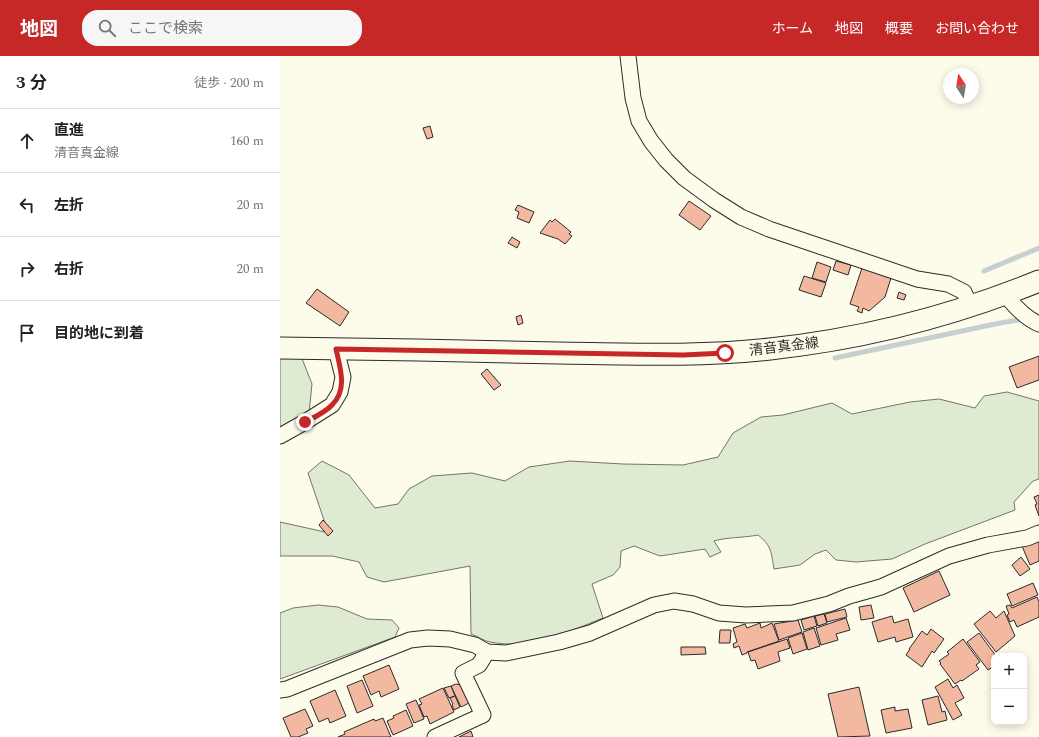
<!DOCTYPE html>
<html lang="ja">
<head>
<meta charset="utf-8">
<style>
	:root { --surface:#fff; --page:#f6f6f6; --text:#222; --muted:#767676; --line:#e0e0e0; --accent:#c62828 }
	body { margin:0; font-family:Spectral,"Noto Sans JP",serif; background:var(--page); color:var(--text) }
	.controls { position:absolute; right:12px; bottom:12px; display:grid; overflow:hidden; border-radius:8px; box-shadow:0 2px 10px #0003 }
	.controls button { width:36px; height:36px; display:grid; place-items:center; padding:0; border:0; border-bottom:1px solid var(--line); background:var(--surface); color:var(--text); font:20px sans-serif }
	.compass { position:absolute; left:663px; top:12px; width:36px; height:36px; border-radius:50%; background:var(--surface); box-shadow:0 2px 10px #0003; rotate:348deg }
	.stop { position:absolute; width:12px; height:12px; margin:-9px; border:3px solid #c62828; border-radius:50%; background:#fff }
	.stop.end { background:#c62828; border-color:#fff; box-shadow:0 1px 4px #0008 }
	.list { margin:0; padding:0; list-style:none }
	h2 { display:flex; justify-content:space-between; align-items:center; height:52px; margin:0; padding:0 16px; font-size:17px }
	h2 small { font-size:13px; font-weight:400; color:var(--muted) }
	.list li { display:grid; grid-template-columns:26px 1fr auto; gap:12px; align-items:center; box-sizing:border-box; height:64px; padding:0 16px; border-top:1px solid var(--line) }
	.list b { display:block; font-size:15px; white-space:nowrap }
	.list p { margin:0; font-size:13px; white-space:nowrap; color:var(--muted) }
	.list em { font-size:13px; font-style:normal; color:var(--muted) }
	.icon { flex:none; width:22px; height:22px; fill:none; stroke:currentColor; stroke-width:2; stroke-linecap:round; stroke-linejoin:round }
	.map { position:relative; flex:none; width:759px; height:681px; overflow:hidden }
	header { display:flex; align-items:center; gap:24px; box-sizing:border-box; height:56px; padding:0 20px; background:var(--accent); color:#fff }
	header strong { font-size:19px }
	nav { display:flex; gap:22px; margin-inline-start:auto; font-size:14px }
	.search { width:280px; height:36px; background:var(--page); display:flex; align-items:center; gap:10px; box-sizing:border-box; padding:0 14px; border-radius:16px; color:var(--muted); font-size:15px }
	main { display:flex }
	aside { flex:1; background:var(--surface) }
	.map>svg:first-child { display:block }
</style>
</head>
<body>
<header>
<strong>地図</strong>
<div class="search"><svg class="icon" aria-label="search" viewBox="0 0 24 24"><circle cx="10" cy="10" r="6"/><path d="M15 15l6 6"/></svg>ここで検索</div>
<nav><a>ホーム</a><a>地図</a><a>概要</a><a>お問い合わせ</a></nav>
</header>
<main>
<aside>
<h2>3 分<small>徒歩 · 200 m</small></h2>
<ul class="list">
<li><svg class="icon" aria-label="ahead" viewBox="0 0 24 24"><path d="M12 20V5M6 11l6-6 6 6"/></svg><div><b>直進</b><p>清音真金線</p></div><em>160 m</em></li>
<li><svg class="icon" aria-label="left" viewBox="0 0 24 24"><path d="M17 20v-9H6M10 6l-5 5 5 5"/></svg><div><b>左折</b></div><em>20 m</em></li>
<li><svg class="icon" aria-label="right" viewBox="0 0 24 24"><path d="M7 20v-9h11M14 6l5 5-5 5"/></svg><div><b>右折</b></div><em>20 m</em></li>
<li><svg class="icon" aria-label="arrive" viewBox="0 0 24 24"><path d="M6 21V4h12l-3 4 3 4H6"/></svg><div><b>目的地に到着</b></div></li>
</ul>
</aside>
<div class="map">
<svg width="759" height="681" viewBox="0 0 759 681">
	<rect width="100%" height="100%" fill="#fdfbea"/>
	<g fill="#deebd1" stroke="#74746e">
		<polygon points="21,300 32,328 29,357 0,372 0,301"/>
		<path d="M727,336L759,345V423L753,425L734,446L735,454L645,488L612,503L576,506L556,504L546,494L535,498L520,509L494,513C491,496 492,490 478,479C463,482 447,481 434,485L441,496L430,501L425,493L380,500L354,490L341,495L340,511L333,519L312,528L323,562C288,576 249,594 210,586C204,585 197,580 191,578L190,510L104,526L87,521L79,506L52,500H0V466L45,476V467L28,417L42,405L69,419L95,452L118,448L129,433L152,420L192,417L225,425L249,411L290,405L343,408L403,409L438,401L453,377L481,361L503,359L552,347L572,358L630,346L659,343L695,352L704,340Z"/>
		<polygon points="38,549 58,551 87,563 112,564 119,572 115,581 0,623 0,557 13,552"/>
	</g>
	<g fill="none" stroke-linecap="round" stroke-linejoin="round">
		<g stroke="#c7d0d0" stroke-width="5">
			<polyline points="704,215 759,192"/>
			<polyline points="555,302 715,268 744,263"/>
		</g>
	</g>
	<g fill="#f2b8a0" stroke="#2b2b2b">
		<polygon points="150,70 153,81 147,83 143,72"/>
		<polygon points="409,145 431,160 420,174 399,159"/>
		<polygon points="238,149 254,156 249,167 237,162 239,156 235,154"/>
		<polygon points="275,163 291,176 289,178 292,180 285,188 278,183 260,177 270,164 272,166"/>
		<polygon points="232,181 240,186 237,192 228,187"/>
		<polygon points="556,205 571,209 568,219 553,214"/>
		<polygon points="537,206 551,211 546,226 532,222"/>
		<polygon points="582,212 611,222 605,241 589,255 583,252 582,257 577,255 579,251 570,248"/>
		<polygon points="524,220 546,227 541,241 519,234"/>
		<polygon points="37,233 69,256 60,270 26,247"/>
		<polygon points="619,236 626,239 624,244 617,242"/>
		<polygon points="241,259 243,267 238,269 236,261"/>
		<polygon points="759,300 759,324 737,332 729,311"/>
		<polygon points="207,313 221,329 214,334 201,318"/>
		<polygon points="759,439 759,460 755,449 757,448 754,441"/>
		<polygon points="43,464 53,475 48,480 39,469"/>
		<polygon points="759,483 759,505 750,509 742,490"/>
		<polygon points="741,501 750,513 740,520 732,509"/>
		<polygon points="659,515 670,539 634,556 623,532"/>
		<polygon points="753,527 758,539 732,550 727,538"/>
		<polygon points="757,541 759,546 759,561 737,571 734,564 730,566 727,559 729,558 726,550 730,549 732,552"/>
		<polygon points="591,549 594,562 581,564 579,551"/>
		<polygon points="565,553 567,561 547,566 545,558"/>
		<polygon points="710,555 716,562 724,555 735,580 716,596 694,568"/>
		<polygon points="544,558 547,567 538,570 535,560"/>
		<polygon points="534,560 537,570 524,574 521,564"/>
		<polygon points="612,560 614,567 628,563 633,581 616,586 615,581 598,586 592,566"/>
		<polygon points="566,562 570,574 556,578 558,584 541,589 536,572"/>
		<polygon points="518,564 522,576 499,584 494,568"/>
		<polygon points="480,567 481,572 492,567 499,585 467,596 467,597 462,599 459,590 454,592 453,588 457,586 453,572 465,568 467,572"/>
		<polygon points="534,572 540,590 528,594 523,576"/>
		<polygon points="651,573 664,583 654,597 652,595 642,611 626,599 630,593 629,593 642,575 647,579"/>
		<polygon points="440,574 451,574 450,587 439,587"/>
		<polygon points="522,577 527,593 513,598 508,582"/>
		<polygon points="699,577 716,600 714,600 714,610 708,614 687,586"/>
		<polygon points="507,583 510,592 498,596 500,605 478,613 475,604 471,605 468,596"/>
		<polygon points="683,583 700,606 696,609 699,613 682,625 681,624 675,628 660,608 661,607 659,605 669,598 667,596"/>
		<polygon points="401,591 425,591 426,598 401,599"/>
		<polygon points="109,609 119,633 101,641 99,635 91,639 83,620"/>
		<polygon points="668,623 673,632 677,629 684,642 675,647 682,659 673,664 655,631"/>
		<polygon points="82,624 93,650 77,657 67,630"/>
		<polygon points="176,628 181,629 189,647 181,651 171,630"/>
		<polygon points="171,630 175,640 169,642 164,632"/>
		<polygon points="579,631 590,680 558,681 548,638"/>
		<polygon points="163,632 174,656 150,668 147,660 144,661 139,649 142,648 139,643"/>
		<polygon points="55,634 66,660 50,667 48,662 39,666 30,645"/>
		<polygon points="175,640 180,651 174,654 172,649 173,648 170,642"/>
		<polygon points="658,640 662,656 665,655 667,664 648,669 642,644"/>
		<polygon points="136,644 144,663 134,667 126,648"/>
		<polygon points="615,651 615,655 628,653 632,672 606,677 601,654"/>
		<polygon points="25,653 33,670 26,673 28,677 18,681 11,681 3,662"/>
		<polygon points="126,654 133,670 113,679 107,665 114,662 113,660"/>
		<polygon points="103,662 111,681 58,681 65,678 64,676 94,663 95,665"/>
		<polygon points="191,675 193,681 179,681"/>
	</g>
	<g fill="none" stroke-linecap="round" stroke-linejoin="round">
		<defs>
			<g id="minor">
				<polyline points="348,0 353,42 359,65 371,85 386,104 404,122 434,144 461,161 489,173 637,223 668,228 684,236 690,250"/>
				<path d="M725,238C734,250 745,262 759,268"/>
				<polyline points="0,380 25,366 52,349 60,336 63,321 56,293"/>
				<polyline points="0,634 7,633 32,623 130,584 148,582 170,583 195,589 207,596 226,597 279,586 310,577 374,549 394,545 413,548 439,557 466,559 513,557 549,548 569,540 601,531 669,500 708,489 747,482 759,477"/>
				<polyline points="155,681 203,659 183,617 199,609 207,596"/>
			</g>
			<path id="secondary" d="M0,292C93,293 185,295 278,297C349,298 419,301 490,293C582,283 673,260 759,225"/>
		</defs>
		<use href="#minor" stroke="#2b2b2b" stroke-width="17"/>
		<use href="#secondary" stroke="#2b2b2b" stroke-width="23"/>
		<use href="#minor" stroke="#fdfbea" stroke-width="15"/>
		<use href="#secondary" stroke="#fdfbea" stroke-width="21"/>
	</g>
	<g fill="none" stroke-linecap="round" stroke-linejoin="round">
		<path stroke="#c62828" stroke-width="5" d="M25,366C33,362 46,356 52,349C68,333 60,312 56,293L403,299L445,297"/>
	</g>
	<g text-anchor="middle" stroke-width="3" stroke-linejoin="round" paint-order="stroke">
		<g font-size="14" fill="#2b2b2b" stroke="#fdfbea">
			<text transform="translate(504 290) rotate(-7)" y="5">清音真金線</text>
		</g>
	</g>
</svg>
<div class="controls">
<button>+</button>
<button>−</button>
</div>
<svg class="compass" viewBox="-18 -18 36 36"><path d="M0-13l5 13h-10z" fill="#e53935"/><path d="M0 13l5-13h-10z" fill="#767676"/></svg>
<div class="stop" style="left:445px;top:297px"></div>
<div class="stop end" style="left:25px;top:366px"></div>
</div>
</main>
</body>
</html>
